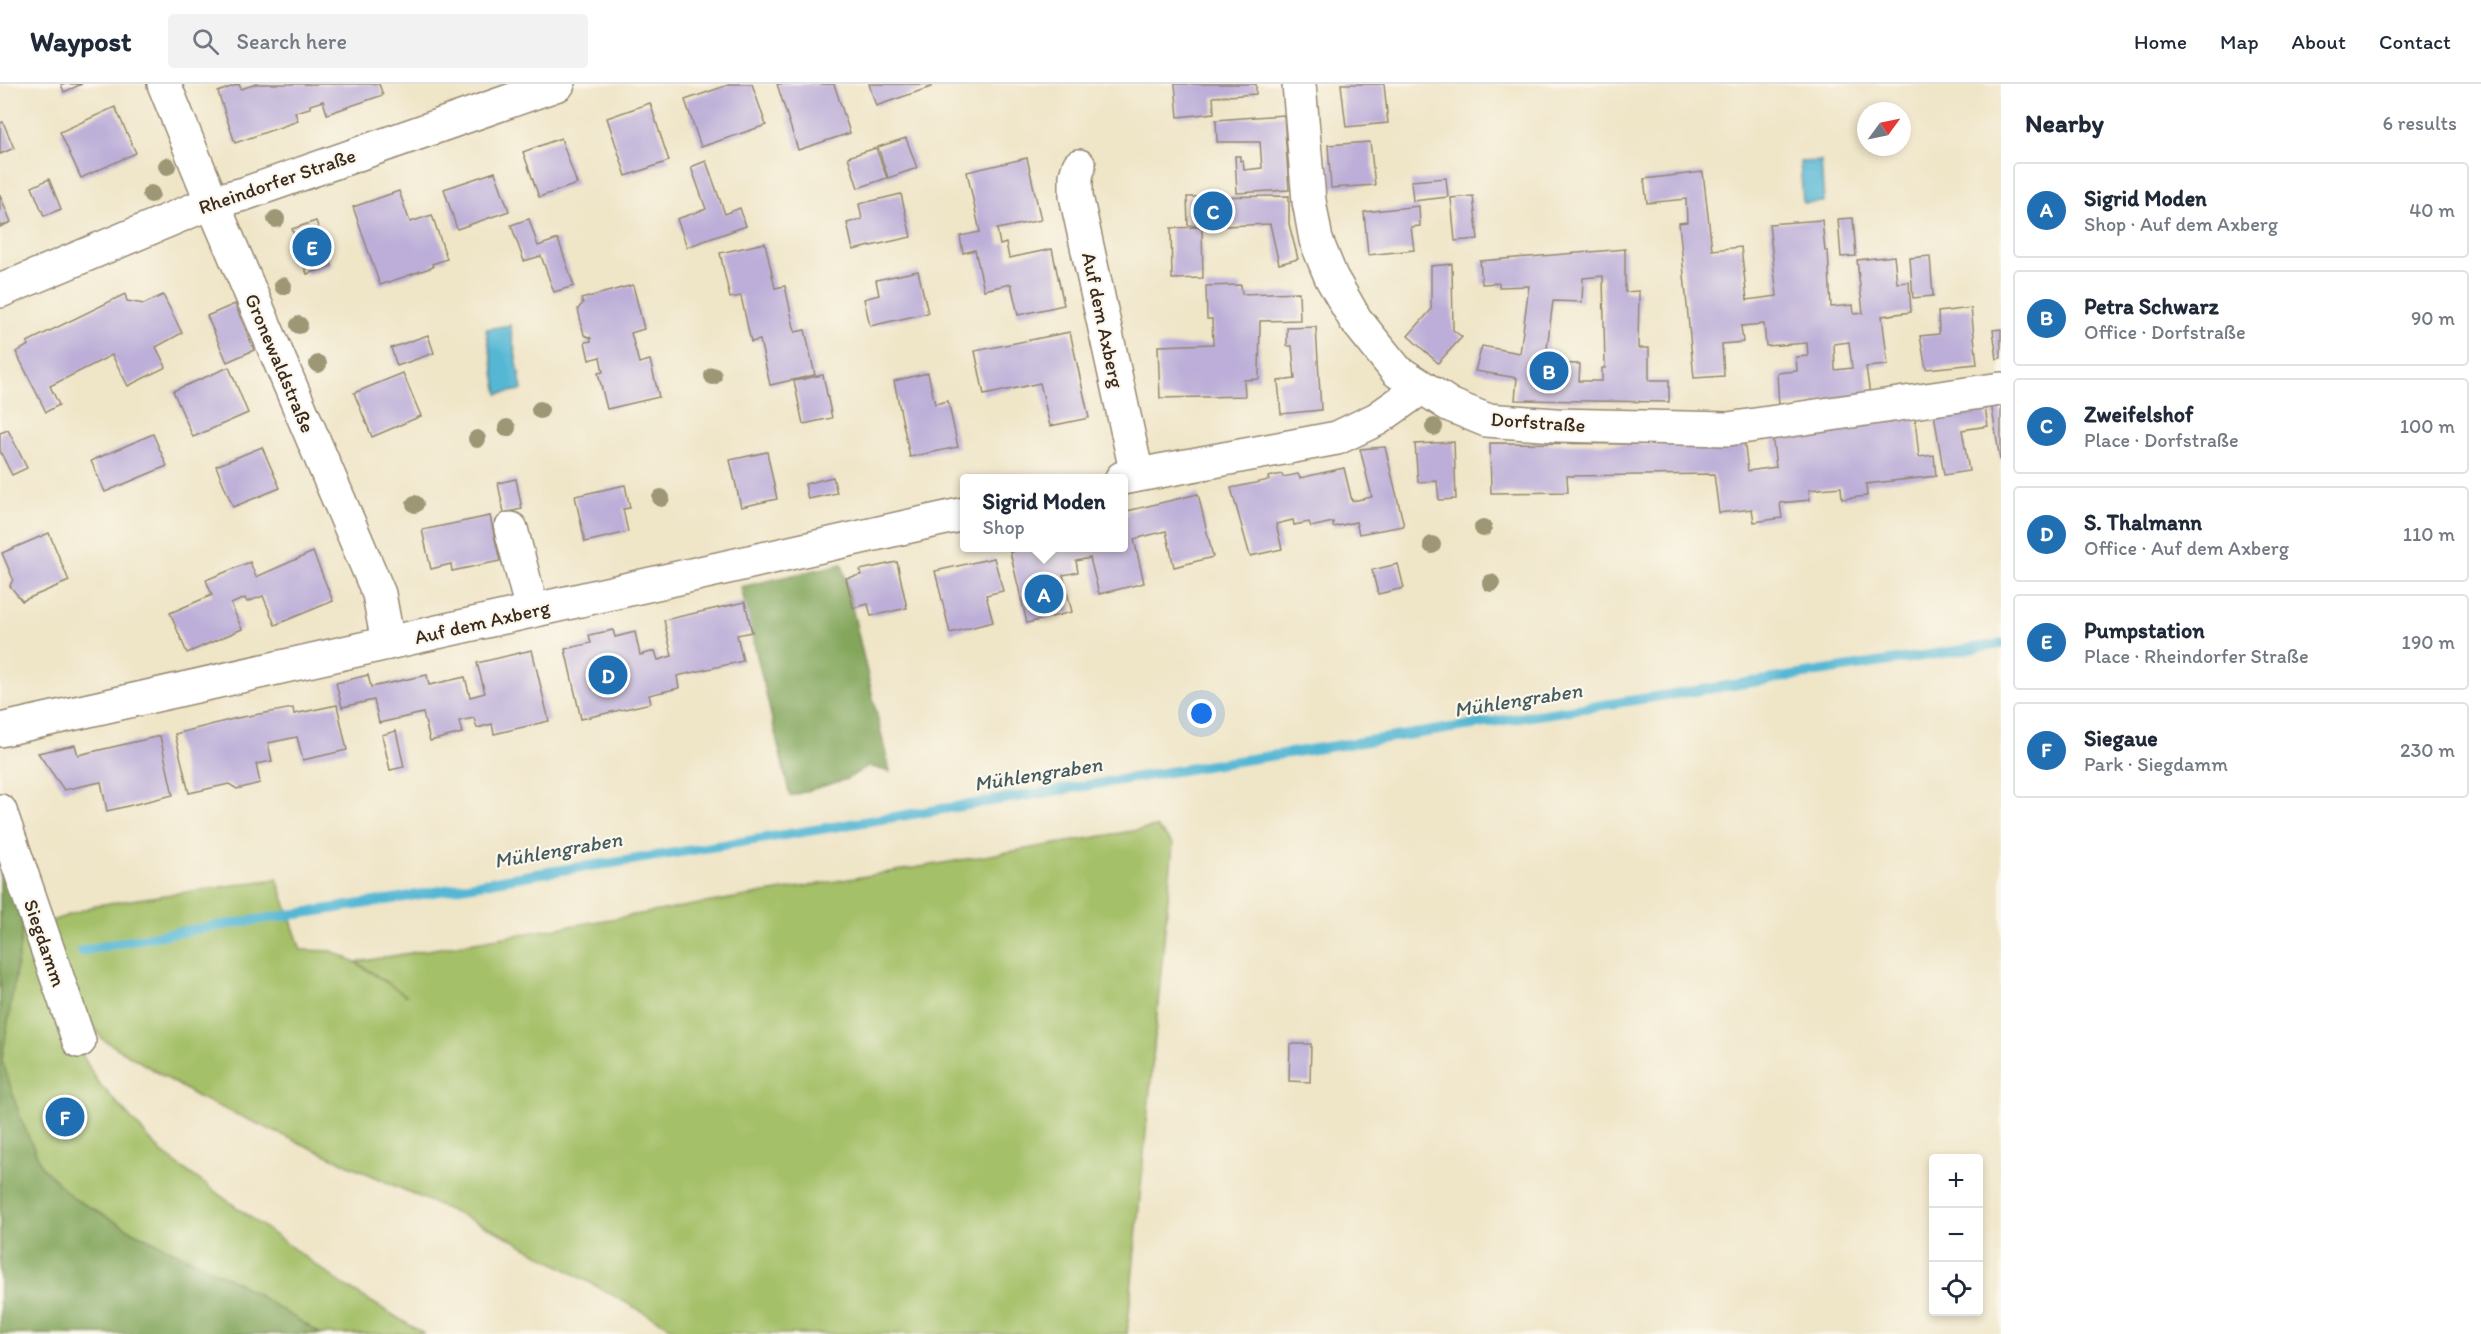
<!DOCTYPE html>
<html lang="en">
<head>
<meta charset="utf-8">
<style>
	:root { --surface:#fff; --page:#f2f2f3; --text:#1f2937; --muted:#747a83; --line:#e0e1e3; --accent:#1f6fb2 }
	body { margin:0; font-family:Itim,sans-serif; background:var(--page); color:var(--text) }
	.controls { position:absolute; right:18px; bottom:18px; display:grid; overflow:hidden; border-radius:6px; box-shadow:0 3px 9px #0003 }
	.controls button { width:54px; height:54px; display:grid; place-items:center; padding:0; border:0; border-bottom:2px solid var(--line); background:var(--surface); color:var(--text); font:30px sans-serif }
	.compass { position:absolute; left:1857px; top:18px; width:54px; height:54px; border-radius:50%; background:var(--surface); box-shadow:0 3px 9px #0003; rotate:57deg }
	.you { position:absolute; left:1202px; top:630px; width:21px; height:21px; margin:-15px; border:4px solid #fff; border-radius:50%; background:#1a73e8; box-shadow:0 0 0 9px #1a73e833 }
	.badge { display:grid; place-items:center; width:39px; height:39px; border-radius:50%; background:var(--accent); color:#fff; font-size:20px; font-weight:700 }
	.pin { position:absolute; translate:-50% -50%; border:3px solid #fff; box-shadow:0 2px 6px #0006 }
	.popup { position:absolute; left:960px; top:390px; width:168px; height:78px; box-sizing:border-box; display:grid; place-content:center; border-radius:6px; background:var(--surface); filter:drop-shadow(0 2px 4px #0005); font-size:20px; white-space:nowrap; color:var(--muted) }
	.popup b { font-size:22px; color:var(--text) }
	.popup::after { content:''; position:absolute; left:50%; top:100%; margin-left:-12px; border:12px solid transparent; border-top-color:var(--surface) }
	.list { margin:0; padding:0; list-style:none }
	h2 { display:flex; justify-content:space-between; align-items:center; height:78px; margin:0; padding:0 24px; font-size:26px }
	h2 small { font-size:20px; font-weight:400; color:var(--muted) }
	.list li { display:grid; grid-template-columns:39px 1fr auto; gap:18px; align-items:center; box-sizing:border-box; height:96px; margin:0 12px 12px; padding:0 12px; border:2px solid var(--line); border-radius:6px }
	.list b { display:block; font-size:22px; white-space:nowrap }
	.list p { margin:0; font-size:20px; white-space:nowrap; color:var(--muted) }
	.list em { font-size:20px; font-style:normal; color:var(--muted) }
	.icon { flex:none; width:33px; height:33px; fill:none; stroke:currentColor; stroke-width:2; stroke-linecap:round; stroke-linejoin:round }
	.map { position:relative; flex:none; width:2001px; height:1250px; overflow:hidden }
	header { display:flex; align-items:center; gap:36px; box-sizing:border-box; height:84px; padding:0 30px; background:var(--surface); border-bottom:2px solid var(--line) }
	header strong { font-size:28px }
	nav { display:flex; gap:33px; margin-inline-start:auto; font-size:21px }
	.search { width:420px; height:54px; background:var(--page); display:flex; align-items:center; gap:15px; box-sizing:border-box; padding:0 21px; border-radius:6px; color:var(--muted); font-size:22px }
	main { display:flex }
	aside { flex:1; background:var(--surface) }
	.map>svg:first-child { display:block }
</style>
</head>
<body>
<header>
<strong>Waypost</strong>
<div class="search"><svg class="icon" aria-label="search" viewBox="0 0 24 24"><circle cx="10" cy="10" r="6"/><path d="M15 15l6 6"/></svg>Search here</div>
<nav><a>Home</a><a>Map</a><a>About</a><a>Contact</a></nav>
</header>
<main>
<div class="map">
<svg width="2001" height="1250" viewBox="0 0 2001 1250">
	<rect width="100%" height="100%" fill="#fbf7ec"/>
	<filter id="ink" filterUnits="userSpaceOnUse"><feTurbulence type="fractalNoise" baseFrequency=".0167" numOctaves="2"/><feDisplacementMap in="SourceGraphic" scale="12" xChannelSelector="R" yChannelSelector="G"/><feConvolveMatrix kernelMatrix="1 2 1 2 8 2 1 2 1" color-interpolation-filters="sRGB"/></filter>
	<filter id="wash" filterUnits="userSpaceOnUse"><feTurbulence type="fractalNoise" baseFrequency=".008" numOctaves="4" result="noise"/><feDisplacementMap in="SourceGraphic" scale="24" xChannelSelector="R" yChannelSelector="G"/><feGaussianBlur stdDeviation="1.35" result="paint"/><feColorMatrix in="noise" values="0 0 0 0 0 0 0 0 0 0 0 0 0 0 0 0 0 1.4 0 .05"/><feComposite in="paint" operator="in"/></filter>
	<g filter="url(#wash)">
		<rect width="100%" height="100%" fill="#efe5c7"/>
		<g fill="#a4c068" stroke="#707543" stroke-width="1.5">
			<polygon points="1156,743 1173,760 1127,1250 683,1250 502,1150 198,1013 102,955 72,911 49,838 97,821 277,795 301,866 332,867 355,878 407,912 357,878"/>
			<polygon points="0,828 32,830 62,935 97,997 162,1069 342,1200 424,1250 0,1250"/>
		</g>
		<g fill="#83a65c" stroke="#5f683d" stroke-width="1.5">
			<polygon points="842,480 890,688 868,682 847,695 790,712 741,503"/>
			<polygon points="0,769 23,842 2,976 20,1033 42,1083 73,1114 130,1146 235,1197 321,1250 0,1250"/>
		</g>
		<g fill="#55b7d4" stroke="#487079" stroke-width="1.5">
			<polygon points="1821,77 1824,118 1803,119 1800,78"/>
			<polygon points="510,241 522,306 498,310 486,245"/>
		</g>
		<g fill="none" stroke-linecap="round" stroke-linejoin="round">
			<path stroke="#55b7d4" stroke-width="10" d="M82,867C179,845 277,834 374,818C454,806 532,788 613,779L1224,679L2001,560"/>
		</g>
		<g id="blocks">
			<g fill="#bcaed8" fill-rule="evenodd">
				<polygon points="61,0 82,0 64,8"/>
				<polygon points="239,0 241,5 256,0 379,0 383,11 327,30 323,17 310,21 310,24 295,28 298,37 235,59 218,8"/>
				<polygon points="731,0 752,0 766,41 701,63 685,16"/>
				<polygon points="777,0 834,0 850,49 798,66"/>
				<polygon points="869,0 930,0 931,3 876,22"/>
				<polygon points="1175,0 1256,0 1256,10 1213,13 1214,29 1178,33"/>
				<polygon points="1341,0 1384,0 1388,39 1346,43"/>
				<polygon points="650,19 669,77 626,92 607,34"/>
				<polygon points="115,23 136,69 81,94 60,48"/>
				<polygon points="1284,31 1289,106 1237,109 1235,72 1240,72 1240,77 1243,76 1244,86 1262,84 1260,58 1217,58 1216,36"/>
				<polygon points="3,38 14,64 0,70 0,39"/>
				<polygon points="561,54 577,100 539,113 523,68"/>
				<polygon points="906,54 917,84 888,94 878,63"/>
				<polygon points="1370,58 1375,101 1331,104 1328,61"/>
				<polygon points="876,64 887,94 858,104 848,73"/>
				<polygon points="1027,74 1041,136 997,145 1000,161 1006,159 1009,174 1052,165 1064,221 1018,231 1011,200 984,206 975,166 963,169 960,152 980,148 967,88"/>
				<polygon points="706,77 725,130 740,124 746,142 687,163 677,135 706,125 691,83"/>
				<polygon points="495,88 509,127 457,145 444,105"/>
				<path d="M1703,88L1712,166L1741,163L1747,216L1777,212L1769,140L1822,136L1825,167H1828L1831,223L1853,221L1854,230L1863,229L1857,176L1894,172L1897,199L1909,198L1911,228L1882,232L1888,281L1866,283L1870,311L1779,323L1777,289L1797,287L1796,273L1808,272L1807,259L1766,262L1764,240L1741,242L1743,258L1722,260L1724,292L1694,294L1679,139L1687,138L1686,115L1647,119L1644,95ZM1849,258L1852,284L1835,286L1834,260Z"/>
				<polygon points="1446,94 1448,113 1413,117 1411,97"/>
				<polygon points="49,95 61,125 44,132 32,103"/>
				<polygon points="399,107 410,138 432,131 447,175 432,180 433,183 380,201 353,123"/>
				<polygon points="901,110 911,153 853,166 847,139 862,135 859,120"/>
				<polygon points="0,111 11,138 0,143"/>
				<polygon points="1289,112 1289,140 1298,175 1279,180 1270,140 1202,143 1203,194 1172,195 1171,144 1202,143 1188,141 1187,113"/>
				<polygon points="1473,112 1478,155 1455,157 1451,114"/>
				<polygon points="1419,122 1420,142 1411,143 1414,166 1368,171 1364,128"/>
				<polygon points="1853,134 1856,172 1841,173 1838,135"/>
				<polygon points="529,135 538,162 558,155 574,202 554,208 541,172 524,177 511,141"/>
				<polygon points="316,137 332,182 307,190 292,145"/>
				<polygon points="765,159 775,204 785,202 795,248 805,246 815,291 770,301 760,256 751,258 741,212 730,214 720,169"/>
				<path d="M1625,165V208L1639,207L1638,264H1649V296H1669V318L1515,316L1517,294L1475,287L1482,262L1520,269L1529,202L1499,203V199L1482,200L1480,177ZM1603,192L1605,284H1602V297H1579L1580,280L1539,279L1540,273H1546L1553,217L1582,218L1583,194Z"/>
				<polygon points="1930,172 1933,212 1913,214 1910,174"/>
				<polygon points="1452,180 1453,246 1462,253 1438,279 1408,252 1431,226 1431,182"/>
				<polygon points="918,187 928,229 870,242 864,215 879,211 876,196"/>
				<polygon points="633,201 644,245 631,249 639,279 650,276 659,313 607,325 598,289 603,288 600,273 589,276 585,258 591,257 591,254 584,251 578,225 583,219 581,215"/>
				<polygon points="1241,201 1242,210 1299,208 1300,236 1260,237 1259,295 1244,296 1245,312 1160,314 1158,262 1213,260 1212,235 1207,235 1206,202"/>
				<polygon points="125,210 127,217 144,220 163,211 182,249 156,263 166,283 128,302 112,271 50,302 59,321 46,328 16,268 29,261 27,258"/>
				<polygon points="235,220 254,266 227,278 207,232"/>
				<polygon points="1971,224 1977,280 1926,285 1920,252 1939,250 1938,228"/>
				<polygon points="1316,243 1321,326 1281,330 1278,297 1295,295 1292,262 1287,262 1287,244"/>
				<polygon points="2001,245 2001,274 1997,275 1993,246"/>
				<polygon points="1070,248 1089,334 1050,342 1040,299 984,311 975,267"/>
				<polygon points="428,251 434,269 397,282 391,264"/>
				<polygon points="229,283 248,329 193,353 173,307"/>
				<polygon points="403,289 421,332 372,353 354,309"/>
				<polygon points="928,289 935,320 948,317 958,363 910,373 894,297"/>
				<polygon points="823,291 832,334 803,340 794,297"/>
				<polygon points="2001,317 2001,377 2000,377 1991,318"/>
				<polygon points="1985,323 1988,342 1962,346 1969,387 1944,391 1934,330"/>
				<polygon points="1915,334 1919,373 1934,371 1936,392 1866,400 1867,412 1842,415 1841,403 1809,406 1810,416 1780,419 1782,434 1754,438 1752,425 1719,429 1714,390 1567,392 1568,408 1491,409 1490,359 1654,360 1744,355 1748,387 1776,383 1772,350"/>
				<polygon points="8,346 27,384 12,391 0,367 0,349"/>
				<polygon points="153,350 167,382 105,408 91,377"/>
				<polygon points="1454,358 1456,415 1439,416 1437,397 1418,398 1415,360"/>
				<polygon points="262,363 280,404 233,423 216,382"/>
				<polygon points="1385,363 1404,442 1359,450 1356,438 1333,443 1333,438 1311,443 1309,438 1294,441 1293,436 1276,440 1282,465 1250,472 1231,404 1269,396 1268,393 1282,390 1283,393 1298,390 1300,394 1344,384 1352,417 1372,413 1360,365"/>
				<polygon points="767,368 777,415 741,423 730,376"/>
				<polygon points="833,393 837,409 808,415 805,400"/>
				<polygon points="516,395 522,425 504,429 498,399"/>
				<polygon points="625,401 630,424 623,425 628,448 585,458 575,412"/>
				<polygon points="1198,410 1213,473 1174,483 1166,447 1134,455 1144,499 1099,510 1090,474 1076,477 1078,488 1063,491 1072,528 1027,539 1010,468 1030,464 1124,464 1124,431 1128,430 1127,427"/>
				<polygon points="490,432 500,477 452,487 451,480 431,485 422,446"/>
				<polygon points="49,449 69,497 22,517 10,502 13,495 2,469"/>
				<polygon points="313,468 333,517 275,541 263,512 247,518 245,514 231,520 242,545 187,569 170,529 212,511 206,496 250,478 256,493"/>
				<polygon points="994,474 1003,507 986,511 993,538 950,549 935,487"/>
				<polygon points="897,478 907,524 871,532 868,520 853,524 846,494 861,491 860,486"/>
				<polygon points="1398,480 1404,504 1378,510 1372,486"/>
				<polygon points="745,518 752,548 737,551 743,577 677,592 679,604 649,611 651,619 581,635 565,565 591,559 589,551 613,546 615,553 635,548 640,571 655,567 658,576 672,572 664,536"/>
				<polygon points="532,566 549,637 494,650 492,640 477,644 474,634 459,637 462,649 430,657 423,629 379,639 374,616 342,623 336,599 368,591 371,603 427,591 429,601 465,593 470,613 485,609 477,579"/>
				<polygon points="337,621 347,666 303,676 297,653 268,659 272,677 256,680 260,699 237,705 229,700 189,709 175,650 237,634 293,624 294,630"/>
				<polygon points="396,647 404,683 390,686 382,651"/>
				<polygon points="160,652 173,711 107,727 101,698 64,706 38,669 75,661 78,671"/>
				<polygon points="1290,960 1311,960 1310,998 1289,997"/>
			</g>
		</g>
	</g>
	<g filter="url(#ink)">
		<use href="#blocks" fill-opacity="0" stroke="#958872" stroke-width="1.5"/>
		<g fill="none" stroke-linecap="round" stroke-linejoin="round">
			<defs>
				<g id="minor">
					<polyline points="164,0 212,118 379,510 388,559"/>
					<polyline points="1299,0 1309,117 1316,156 1331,193 1355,235 1397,287 1450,321 1486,336 1556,341 1728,345 2001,305"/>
					<polyline points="1079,82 1076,92 1076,112 1137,391"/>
					<polyline points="0,207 212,118 244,110 558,0"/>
					<polyline points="1122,394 1337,354 1377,335 1421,304"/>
					<polyline points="511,445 532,526"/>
					<polyline points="0,646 964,430"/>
					<polyline points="0,727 79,957"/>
				</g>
			</defs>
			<use href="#minor" stroke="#958872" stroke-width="36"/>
			<use href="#minor" stroke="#fff" stroke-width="33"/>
		</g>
		<g fill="#9d9776">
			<circle cx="167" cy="82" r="9"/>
			<circle cx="151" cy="110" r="9"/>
			<circle cx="276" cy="135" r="9"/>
			<circle cx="283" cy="202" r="9"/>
			<circle cx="299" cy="241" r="9"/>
			<circle cx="318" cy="280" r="9"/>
			<circle cx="713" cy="292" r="9"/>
			<circle cx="540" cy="326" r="9"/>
			<circle cx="1434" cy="343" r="9"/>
			<circle cx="507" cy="344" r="9"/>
			<circle cx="477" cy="355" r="9"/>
			<circle cx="661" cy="414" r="9"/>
			<circle cx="415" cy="420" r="9"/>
			<circle cx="1483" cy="444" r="9"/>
			<circle cx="1432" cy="461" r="9"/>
			<circle cx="1491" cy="499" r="9"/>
		</g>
	</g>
	<g text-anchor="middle" stroke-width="4.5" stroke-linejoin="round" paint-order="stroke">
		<g font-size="20" fill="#3b2a1e" stroke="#fbf7ec">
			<text transform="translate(277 97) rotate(-19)" y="7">Rheindorfer Straße</text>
			<text transform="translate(1103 236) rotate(78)" y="7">Auf dem Axberg</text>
			<text transform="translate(280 279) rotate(67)" y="7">Gronewaldstraße</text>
			<text transform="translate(1538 338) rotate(4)" y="7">Dorfstraße</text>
			<text transform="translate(482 538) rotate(-13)" y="7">Auf dem Axberg</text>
			<text transform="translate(45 859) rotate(71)" y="7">Siegdamm</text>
		</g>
		<g font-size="21" font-style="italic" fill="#445b5e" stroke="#fbf7ec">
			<text transform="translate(1518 616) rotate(-9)" y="7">Mühlengraben</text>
			<text transform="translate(1038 690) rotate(-9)" y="7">Mühlengraben</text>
			<text transform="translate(558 766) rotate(-10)" y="7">Mühlengraben</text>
		</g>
	</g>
</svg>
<div class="controls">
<button>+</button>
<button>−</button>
<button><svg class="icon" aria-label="locate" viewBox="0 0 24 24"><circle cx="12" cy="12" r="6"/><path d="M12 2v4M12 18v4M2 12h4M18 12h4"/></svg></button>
</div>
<svg class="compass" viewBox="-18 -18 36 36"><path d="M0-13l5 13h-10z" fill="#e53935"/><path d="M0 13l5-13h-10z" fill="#747a83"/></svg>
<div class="you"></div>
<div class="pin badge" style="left:1044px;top:510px">A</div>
<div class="popup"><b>Sigrid Moden</b>Shop</div>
<div class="pin badge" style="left:1549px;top:287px">B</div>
<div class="pin badge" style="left:1213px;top:127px">C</div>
<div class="pin badge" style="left:608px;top:591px">D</div>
<div class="pin badge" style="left:312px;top:163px">E</div>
<div class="pin badge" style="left:65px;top:1033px">F</div>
</div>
<aside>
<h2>Nearby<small>6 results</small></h2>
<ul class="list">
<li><span class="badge">A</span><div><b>Sigrid Moden</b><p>Shop · Auf dem Axberg</p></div><em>40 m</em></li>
<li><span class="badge">B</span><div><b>Petra Schwarz</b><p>Office · Dorfstraße</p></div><em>90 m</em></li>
<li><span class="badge">C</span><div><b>Zweifelshof</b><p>Place · Dorfstraße</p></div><em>100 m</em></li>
<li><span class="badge">D</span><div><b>S. Thalmann</b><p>Office · Auf dem Axberg</p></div><em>110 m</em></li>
<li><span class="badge">E</span><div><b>Pumpstation</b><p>Place · Rheindorfer Straße</p></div><em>190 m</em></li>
<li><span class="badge">F</span><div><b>Siegaue</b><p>Park · Siegdamm</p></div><em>230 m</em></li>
</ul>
</aside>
</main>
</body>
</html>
